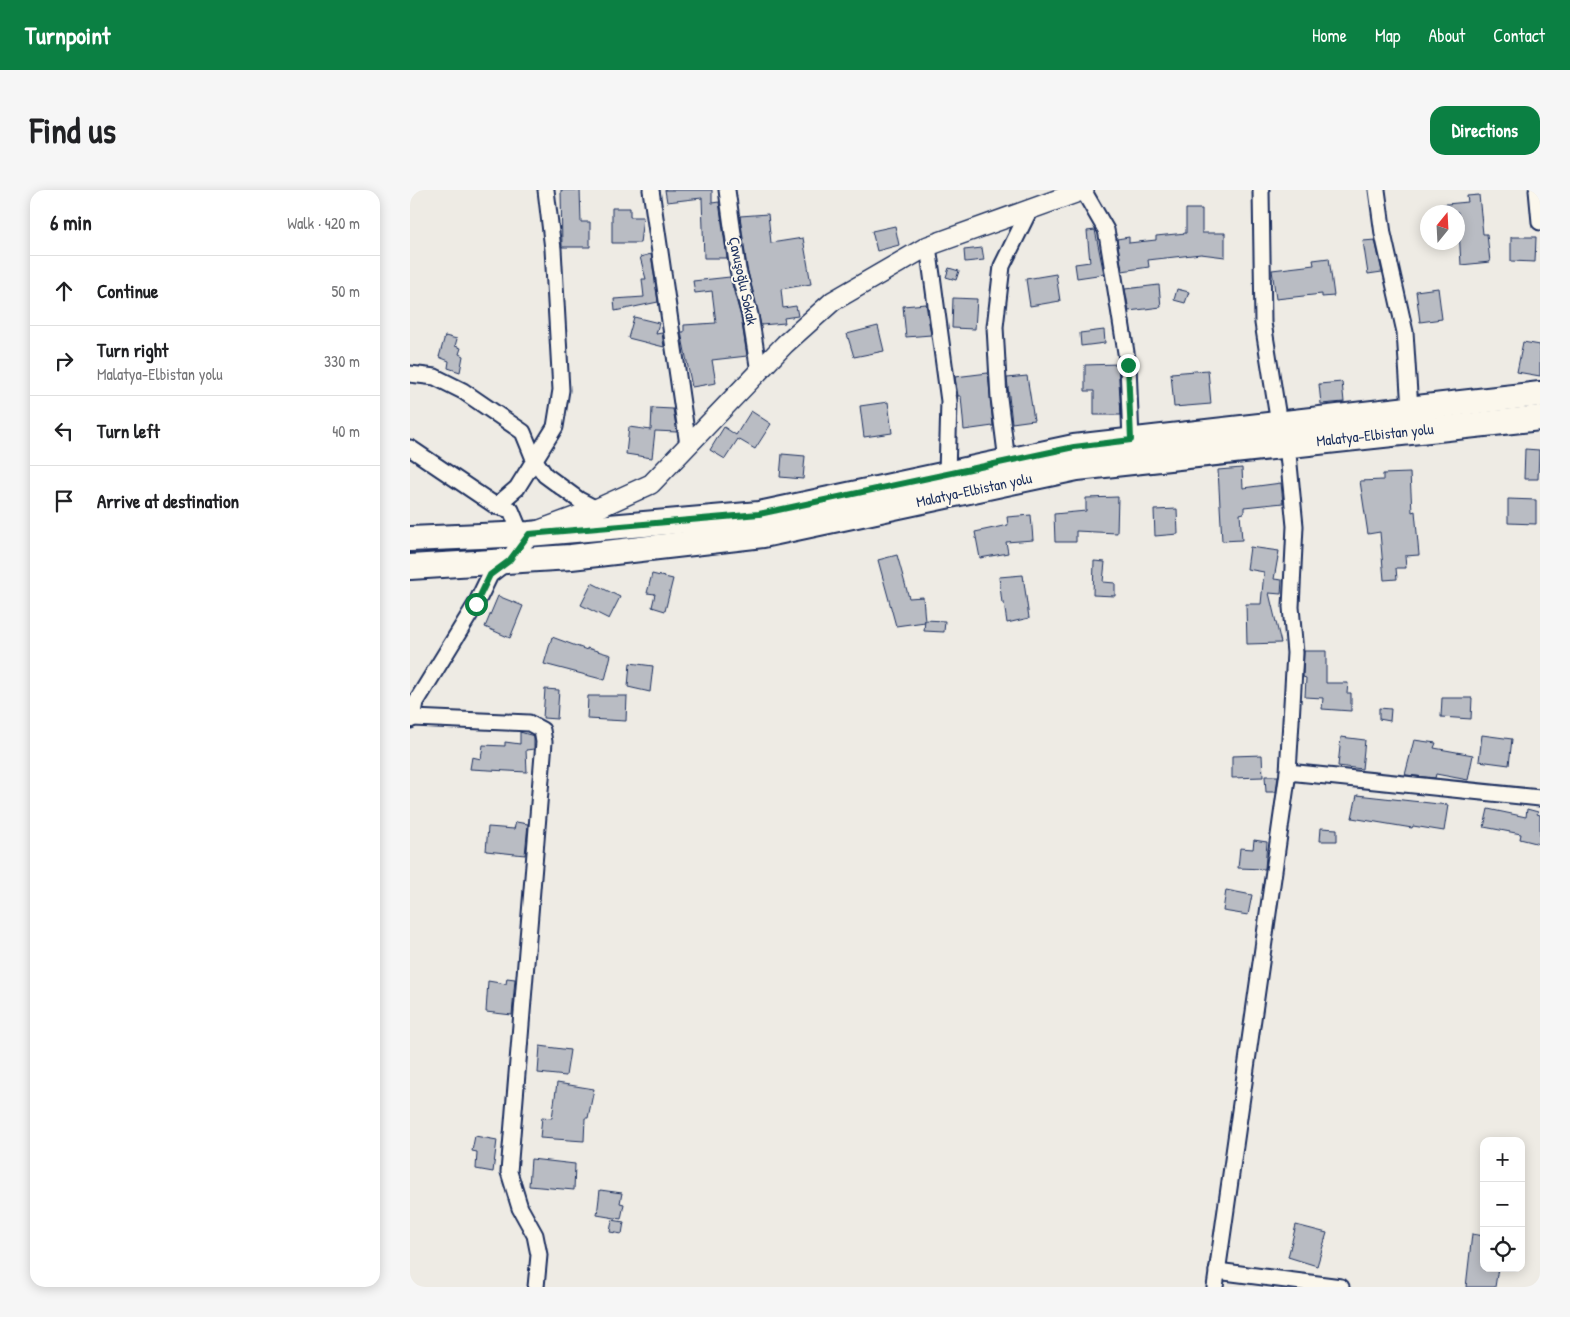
<!DOCTYPE html>
<html lang="en">
<head>
<meta charset="utf-8">
<style>
	:root { --surface:#fff; --page:#f6f6f6; --text:#202124; --muted:#757577; --line:#e0e0e0; --accent:#0b8043 }
	body { margin:0; font-family:"Patrick Hand",sans-serif; background:var(--page); color:var(--text) }
	.controls { position:absolute; right:15px; bottom:15px; display:grid; overflow:hidden; border-radius:10px; box-shadow:0 2px 12px #0003 }
	.controls button { width:45px; height:45px; display:grid; place-items:center; padding:0; border:0; border-bottom:1px solid var(--line); background:var(--surface); color:var(--text); font:25px sans-serif }
	.compass { position:absolute; left:1010px; top:15px; width:45px; height:45px; border-radius:50%; background:var(--surface); box-shadow:0 2px 12px #0003; rotate:18deg }
	.stop { position:absolute; width:15px; height:15px; margin:-11px; border:4px solid #0b8043; border-radius:50%; background:#fff }
	.stop.end { background:#0b8043; border-color:#fff; box-shadow:0 1px 5px #0008 }
	.list { margin:0; padding:0; list-style:none }
	h2 { display:flex; justify-content:space-between; align-items:center; height:65px; margin:0; padding:0 20px; font-size:21px }
	h2 small { font-size:16px; font-weight:400; color:var(--muted) }
	.list li { display:grid; grid-template-columns:32px 1fr auto; gap:15px; align-items:center; box-sizing:border-box; height:70px; padding:0 20px; border-top:1px solid var(--line) }
	.list b { display:block; font-size:19px; white-space:nowrap }
	.list p { margin:0; font-size:16px; white-space:nowrap; color:var(--muted) }
	.list em { font-size:16px; font-style:normal; color:var(--muted) }
	.icon { flex:none; width:28px; height:28px; fill:none; stroke:currentColor; stroke-width:2; stroke-linecap:round; stroke-linejoin:round }
	.map { position:relative; flex:none; width:1130px; height:1097px; overflow:hidden; border-radius:15px }
	header { display:flex; align-items:center; gap:30px; box-sizing:border-box; height:70px; padding:0 25px; background:var(--accent); color:#fff }
	header strong { font-size:24px }
	nav { display:flex; gap:28px; margin-inline-start:auto; font-size:18px }
	.intro { display:flex; align-items:center; justify-content:space-between; box-sizing:border-box; height:120px; padding:0 30px }
	h1 { margin:0; font-size:35px }
	.button { padding:12px 22px; border-radius:15px; background:var(--accent); color:#fff; font-size:18px; font-weight:700 }
	main { display:flex; gap:30px; padding:0 30px }
	aside { flex:1; background:var(--surface); border-radius:15px; box-shadow:0 2px 12px #0003 }
	.map>svg:first-child { display:block }
</style>
</head>
<body>
<header>
<strong>Turnpoint</strong>
<nav><a>Home</a><a>Map</a><a>About</a><a>Contact</a></nav>
</header>
<div class="intro"><h1>Find us</h1><a class="button">Directions</a></div>
<main>
<aside>
<h2>6 min<small>Walk · 420 m</small></h2>
<ul class="list">
<li><svg class="icon" aria-label="ahead" viewBox="0 0 24 24"><path d="M12 20V5M6 11l6-6 6 6"/></svg><div><b>Continue</b></div><em>50 m</em></li>
<li><svg class="icon" aria-label="right" viewBox="0 0 24 24"><path d="M7 20v-9h11M14 6l5 5-5 5"/></svg><div><b>Turn right</b><p>Malatya-Elbistan yolu</p></div><em>330 m</em></li>
<li><svg class="icon" aria-label="left" viewBox="0 0 24 24"><path d="M17 20v-9H6M10 6l-5 5 5 5"/></svg><div><b>Turn left</b></div><em>40 m</em></li>
<li><svg class="icon" aria-label="arrive" viewBox="0 0 24 24"><path d="M6 21V4h12l-3 4 3 4H6"/></svg><div><b>Arrive at destination</b></div></li>
</ul>
</aside>
<div class="map">
<svg width="1130" height="1097" viewBox="0 0 1130 1097">
	<rect width="100%" height="100%" fill="#eeebe4"/>
	<filter id="ink" filterUnits="userSpaceOnUse"><feTurbulence type="fractalNoise" baseFrequency=".02" numOctaves="2"/><feDisplacementMap in="SourceGraphic" scale="10" xChannelSelector="R" yChannelSelector="G"/><feConvolveMatrix kernelMatrix="1 2 1 2 8 2 1 2 1" color-interpolation-filters="sRGB"/></filter>
	<g filter="url(#ink)">
		<g fill="#b9bcc3" stroke="#1b2f5e">
			<polygon points="151,0 170,0 171,32 180,32 180,57 152,57"/>
			<polygon points="255,0 302,0 302,13 309,12 317,68 294,68 292,8 257,12"/>
			<polygon points="1069,5 1073,44 1077,44 1080,72 1051,75 1048,22 1026,22 1026,15 1058,12 1057,6"/>
			<polygon points="202,18 220,18 220,27 233,27 230,53 202,53"/>
			<polygon points="776,19 792,19 792,43 815,43 815,67 791,64 738,70 739,77 712,81 707,49 719,47 719,53 746,50 746,46 776,43"/>
			<polygon points="358,24 361,53 393,48 401,94 371,99 373,118 386,116 388,126 374,128 375,133 351,135 337,78 330,26"/>
			<polygon points="485,36 489,55 467,61 462,41"/>
			<polygon points="685,40 694,84 667,88 665,74 680,72 677,41"/>
			<polygon points="1101,47 1126,47 1125,72 1101,71"/>
			<polygon points="965,50 972,82 958,84 953,51"/>
			<polygon points="572,58 574,70 555,72 554,60"/>
			<polygon points="241,64 248,112 205,121 204,109 234,107 232,89 236,89 230,67"/>
			<polygon points="919,68 924,106 912,107 912,104 866,109 862,80 904,75 903,70"/>
			<polygon points="539,78 549,81 546,90 536,87"/>
			<polygon points="646,84 650,111 620,116 616,89"/>
			<polygon points="320,87 331,127 337,166 302,170 306,193 282,197 271,142 274,142 274,135 306,133 302,101 285,103 283,91"/>
			<polygon points="749,95 751,117 719,121 715,99"/>
			<polygon points="1028,98 1032,129 1010,132 1006,101"/>
			<polygon points="767,99 779,102 775,113 764,110"/>
			<polygon points="543,108 567,109 565,139 542,138"/>
			<polygon points="516,114 521,145 496,147 493,116"/>
			<polygon points="224,127 249,133 246,144 252,143 254,157 218,148"/>
			<polygon points="468,136 474,161 444,167 437,144"/>
			<polygon points="694,140 695,153 671,156 670,143"/>
			<polygon points="35,146 47,149 45,156 51,158 49,164 53,166 50,182 38,178 39,171 29,167"/>
			<polygon points="1113,152 1130,155 1130,186 1107,182"/>
			<polygon points="708,174 711,225 684,225 684,201 675,201 675,175"/>
			<polygon points="798,180 801,214 764,217 761,183"/>
			<polygon points="578,183 583,236 554,240 551,206 548,206 545,187"/>
			<polygon points="617,186 624,230 602,233 597,188"/>
			<polygon points="932,192 934,212 911,214 909,194"/>
			<polygon points="478,212 482,243 454,247 450,216"/>
			<polygon points="242,218 263,219 267,242 245,241 242,268 216,264 219,237 241,240"/>
			<polygon points="341,221 361,234 345,259 328,249 315,269 300,260 314,237 326,245"/>
			<polygon points="1115,259 1129,260 1128,289 1114,289"/>
			<polygon points="372,264 395,266 393,289 370,287"/>
			<polygon points="832,278 833,298 871,293 873,313 834,317 834,323 830,324 832,350 812,351 808,280"/>
			<polygon points="1000,283 1002,322 1005,321 1009,365 995,366 996,378 986,378 987,389 974,390 970,342 958,344 950,291 973,290 973,284"/>
			<polygon points="708,307 707,343 666,341 666,352 645,352 644,324 676,321 676,308"/>
			<polygon points="1098,309 1126,310 1126,334 1098,333"/>
			<polygon points="767,319 768,344 745,346 744,320"/>
			<polygon points="621,325 623,350 596,352 598,363 570,368 565,342 598,335 597,327"/>
			<polygon points="840,357 869,361 864,389 872,390 871,404 859,403 871,453 837,454 836,414 851,414 854,382 837,379"/>
			<polygon points="487,365 499,408 513,407 515,432 486,436 468,370"/>
			<polygon points="684,371 695,372 693,392 705,393 705,406 683,405"/>
			<polygon points="242,384 263,389 255,421 242,417 245,404 237,403"/>
			<polygon points="613,385 619,428 597,433 594,413 592,413 589,387"/>
			<polygon points="182,393 210,407 199,429 171,415"/>
			<polygon points="88,406 113,416 100,448 75,437"/>
			<polygon points="515,430 535,431 534,442 514,441"/>
			<polygon points="142,447 177,460 177,458 201,465 195,490 134,474"/>
			<polygon points="894,461 916,461 916,493 938,493 937,503 941,503 941,521 912,519 913,508 895,507 896,488 893,487"/>
			<polygon points="220,473 243,476 240,502 218,497"/>
			<polygon points="135,499 149,500 147,529 133,528"/>
			<polygon points="178,506 217,506 216,531 177,529"/>
			<polygon points="1032,508 1062,508 1061,529 1031,527"/>
			<polygon points="969,518 981,519 980,531 969,529"/>
			<polygon points="110,542 124,546 124,559 116,560 117,582 60,579 62,567 71,569 73,555 95,556 95,552 110,554"/>
			<polygon points="1072,545 1102,549 1099,575 1069,571"/>
			<polygon points="931,547 955,550 952,579 928,576"/>
			<polygon points="1004,550 1026,553 1024,558 1063,565 1058,590 1026,584 1025,588 995,585"/>
			<polygon points="852,565 853,587 822,588 822,566"/>
			<polygon points="855,586 868,586 866,602 856,602"/>
			<polygon points="947,605 1038,615 1034,641 1003,636 1002,638 942,628"/>
			<polygon points="1078,619 1116,627 1117,619 1128,622 1127,624 1130,625 1130,654 1110,649 1111,644 1074,637"/>
			<polygon points="106,632 118,634 115,665 76,661 78,637 104,639"/>
			<polygon points="911,638 927,639 927,651 910,651"/>
			<polygon points="844,650 857,652 855,679 828,678 830,658 843,659"/>
			<polygon points="816,700 842,705 838,725 813,721"/>
			<polygon points="97,788 105,789 102,825 76,822 78,791 96,794"/>
			<polygon points="130,856 160,860 156,886 128,883"/>
			<polygon points="147,893 184,899 178,928 175,928 174,951 130,948 132,927 142,928"/>
			<polygon points="65,946 87,950 83,982 66,979 67,962 62,961"/>
			<polygon points="121,969 165,974 164,1000 119,996"/>
			<polygon points="190,1000 212,1003 210,1013 214,1014 211,1029 187,1025"/>
			<polygon points="202,1030 214,1032 212,1044 200,1042"/>
			<polygon points="886,1035 917,1043 907,1076 878,1067"/>
			<polygon points="1062,1044 1074,1046 1074,1078 1088,1078 1085,1097 1056,1097"/>
		</g>
		<g fill="none" stroke-linecap="round" stroke-linejoin="round">
			<defs>
				<g id="minor">
					<polyline points="241,0 278,255"/>
					<polyline points="317,0 328,80 340,125 349,182"/>
					<polyline points="673,0 696,40 698,50 718,175 721,250"/>
					<polyline points="967,0 973,44 995,142 1000,219"/>
					<polyline points="1127,0 1130,32"/>
					<polyline points="518,56 539,211 537,284"/>
					<polyline points="0,184 25,187 53,201 113,242 124,269 135,285 169,310 186,319"/>
					<polyline points="0,258 86,316"/>
					<polyline points="597,271 589,208 585,137 592,76 620,19"/>
					<polyline points="111,344 101,320 86,316 107,298 145,237 151,200 143,59 136,0"/>
					<polyline points="3,528 119,533 132,540 134,552 99,982 110,1018 125,1045 129,1065 126,1097"/>
					<polyline points="0,530 3,528 6,512 66,414 80,385 97,372"/>
					<polyline points="878,582 1130,608"/>
					<polyline points="807,1081 931,1097"/>
					<polyline points="805,1097 878,582 885,463 881,417 885,336 877,254 869,234 853,133 851,0"/>
				</g>
				<polyline id="tertiary" points="99,371 119,344 186,319 241,294 375,154 423,111 518,56 674,0"/>
				<g id="primary">
					<polyline points="0,349 119,344 349,324 664,257 1130,204"/>
					<polyline points="0,377 161,367 353,345 667,278 1130,228"/>
				</g>
			</defs>
			<use href="#minor" stroke="#1b2f5e" stroke-width="19"/>
			<use href="#tertiary" stroke="#1b2f5e" stroke-width="22"/>
			<use href="#primary" stroke="#1b2f5e" stroke-width="28"/>
			<use href="#minor" stroke="#fbf7ec" stroke-width="15"/>
			<use href="#tertiary" stroke="#fbf7ec" stroke-width="19"/>
			<use href="#primary" stroke="#fbf7ec" stroke-width="24"/>
		</g>
	</g>
	<g fill="none" stroke-linecap="round" stroke-linejoin="round" filter="url(#ink)">
		<polyline stroke="#0b8043" stroke-width="6" points="66,414 80,385 99,371 119,344 349,324 664,257 721,250 718,175"/>
	</g>
	<g text-anchor="middle" stroke-width="4" stroke-linejoin="round" paint-order="stroke">
		<g font-size="15" fill="#1b2f5e" stroke="#fbf7ec">
			<text transform="translate(333 91) rotate(78)" y="5">Çavuşoğlu Sokak</text>
			<text transform="translate(965 245) rotate(-6)" y="5">Malatya-Elbistan yolu</text>
			<text transform="translate(564 300) rotate(-12)" y="5">Malatya-Elbistan yolu</text>
		</g>
	</g>
</svg>
<div class="controls">
<button>+</button>
<button>−</button>
<button><svg class="icon" aria-label="locate" viewBox="0 0 24 24"><circle cx="12" cy="12" r="6"/><path d="M12 2v4M12 18v4M2 12h4M18 12h4"/></svg></button>
</div>
<svg class="compass" viewBox="-18 -18 36 36"><path d="M0-13l5 13h-10z" fill="#e53935"/><path d="M0 13l5-13h-10z" fill="#757577"/></svg>
<div class="stop" style="left:66px;top:414px"></div>
<div class="stop end" style="left:718px;top:175px"></div>
</div>
</main>
</body>
</html>
